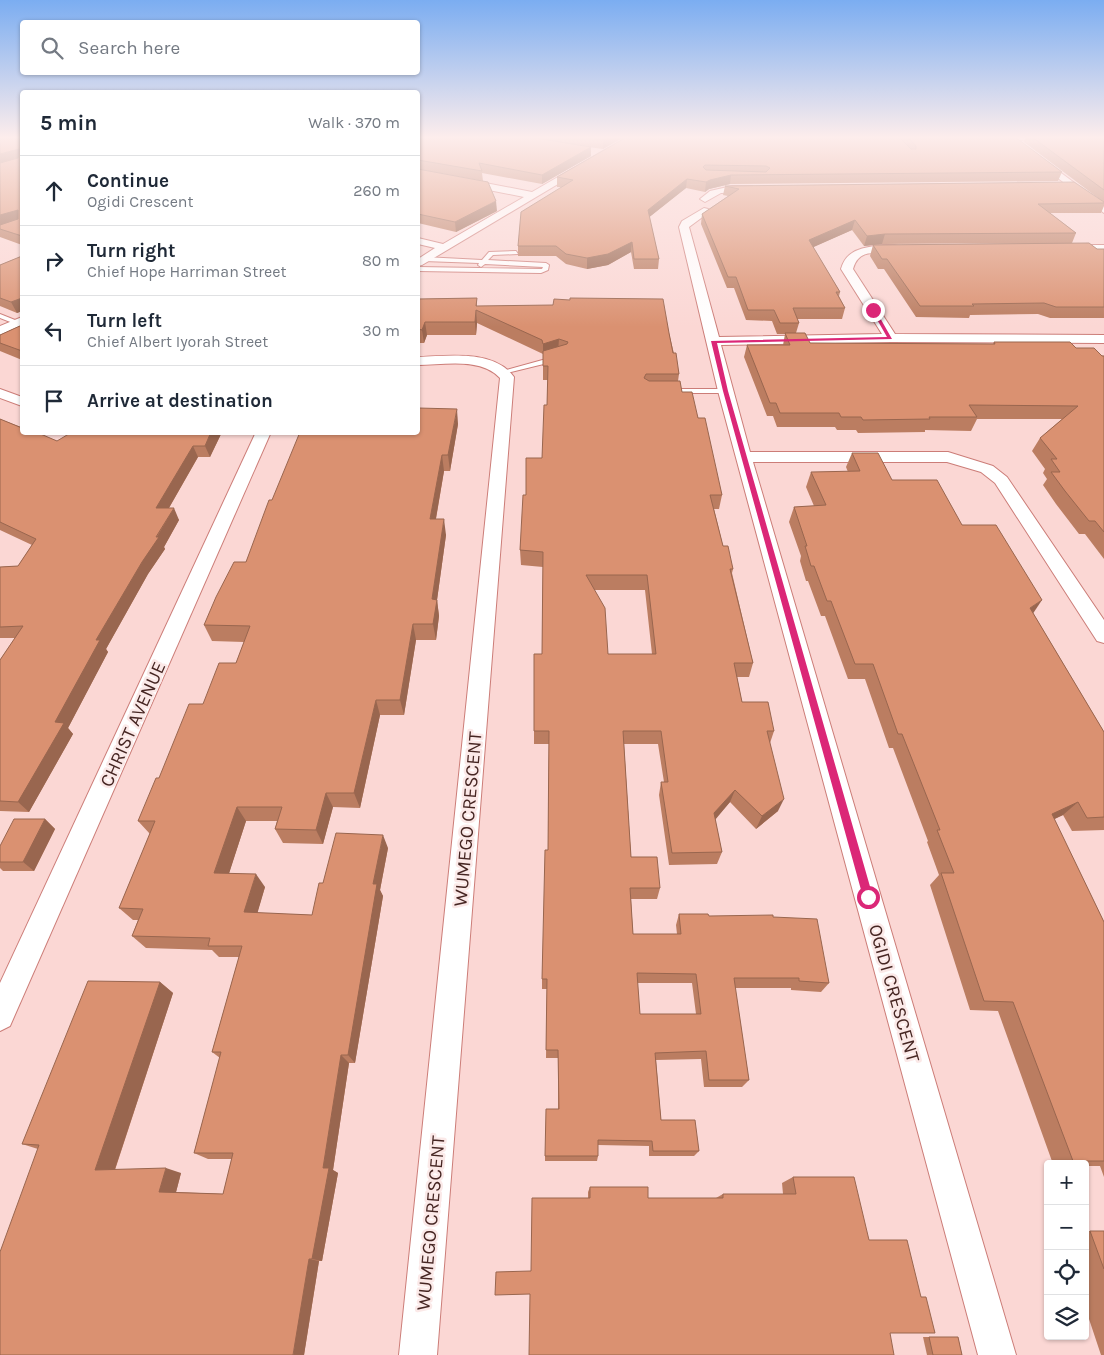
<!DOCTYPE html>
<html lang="en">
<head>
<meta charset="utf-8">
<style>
	:root { --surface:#fff; --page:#f6f6f7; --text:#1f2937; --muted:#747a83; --line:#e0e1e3 }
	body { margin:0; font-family:Karla,sans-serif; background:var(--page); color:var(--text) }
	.controls { position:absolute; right:15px; bottom:15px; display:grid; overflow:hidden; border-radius:5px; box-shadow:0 1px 4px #0004 }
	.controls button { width:45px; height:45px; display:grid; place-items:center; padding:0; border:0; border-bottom:1px solid var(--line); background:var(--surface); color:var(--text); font:25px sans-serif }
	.stop { position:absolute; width:15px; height:15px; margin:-11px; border:4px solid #db2777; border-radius:50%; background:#fff }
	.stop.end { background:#db2777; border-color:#fff; box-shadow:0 1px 5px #0008 }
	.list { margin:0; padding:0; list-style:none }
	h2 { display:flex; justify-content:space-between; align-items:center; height:65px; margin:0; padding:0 20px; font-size:21px }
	h2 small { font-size:16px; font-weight:400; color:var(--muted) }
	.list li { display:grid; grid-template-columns:32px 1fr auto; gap:15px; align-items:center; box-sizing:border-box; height:70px; padding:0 20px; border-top:1px solid var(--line) }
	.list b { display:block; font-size:19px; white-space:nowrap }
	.list p { margin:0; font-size:16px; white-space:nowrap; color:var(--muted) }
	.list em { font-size:16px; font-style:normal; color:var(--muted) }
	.icon { flex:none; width:28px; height:28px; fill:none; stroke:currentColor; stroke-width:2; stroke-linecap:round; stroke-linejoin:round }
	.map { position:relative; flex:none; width:1104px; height:1355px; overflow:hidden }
	.search { position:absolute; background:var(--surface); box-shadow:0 1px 4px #0004; left:20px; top:20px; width:400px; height:55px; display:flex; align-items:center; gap:12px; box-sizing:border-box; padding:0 18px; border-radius:5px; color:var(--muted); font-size:19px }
	.panel { position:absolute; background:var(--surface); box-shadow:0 1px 4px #0004; left:20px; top:90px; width:400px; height:345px; border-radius:5px }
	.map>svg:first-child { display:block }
</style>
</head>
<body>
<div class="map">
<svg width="1104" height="1355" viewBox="0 0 1104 1355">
	<rect width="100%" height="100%" fill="#fbd7d4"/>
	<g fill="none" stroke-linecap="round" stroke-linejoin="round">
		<defs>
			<g id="service">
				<polygon points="516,251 518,254 493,255 488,260 546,263 549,265 548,270 541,273 418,271 418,267 542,269 543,267 485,264 481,267 478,265 479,263 424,261 421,259 424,257 482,260 489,252"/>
				<polygon points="0,314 20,322 21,323 18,325 0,318"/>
				<polygon points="557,356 560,356 560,360 503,374 499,372"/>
				<polygon points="664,389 725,389 729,391 725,393 667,393 663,391"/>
			</g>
			<g id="minor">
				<polygon points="627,137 637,137 422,265 418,266 418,259 435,248 418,244 418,238 443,244 524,197 418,176 418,170 532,192"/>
				<rect x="986" y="137" width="118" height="3"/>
				<polygon points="1037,155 1104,205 1104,213 1034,160 1033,158"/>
				<polygon points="732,186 752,186 757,189 752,192 721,193 705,202 700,199 710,191"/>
				<path d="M704,208L708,209V213L689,227L719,337L882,334L841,269C843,262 846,257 852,253C861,246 896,241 904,249C891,262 861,240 853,269L895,334L1104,335V343L891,342L721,345L750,452H948L993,466L1007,477L1104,620V643L1097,641L995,483L981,472L947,462H753L1016,1355H978L718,391L679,227L682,221Z"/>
				<polygon points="1067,245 1104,245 1104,251 1063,250 1062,248"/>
				<polygon points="22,317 22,325 0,335 0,326"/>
				<path d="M418,357C448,356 494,349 514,377L437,1355H399L500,378C481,357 443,365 418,365Z"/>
				<polygon points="0,389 22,397 22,406 0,398"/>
				<polygon points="256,432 271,432 10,1026 0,1031 0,983"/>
			</g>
		</defs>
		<use href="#service" stroke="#cc7d78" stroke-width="2"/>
		<use href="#minor" stroke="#cc7d78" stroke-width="2"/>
		<use href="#service" fill="#fff" fill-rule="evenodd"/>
		<use href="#minor" fill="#fff" fill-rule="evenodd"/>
	</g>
	<g fill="#bb7d61" fill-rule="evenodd">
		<polygon points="0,137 22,137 22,245 0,237"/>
		<polygon points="418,137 624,137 603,149 581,146 591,147 591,156 542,184 482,173 483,181 418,169"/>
		<polygon points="903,137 1015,137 1062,172 1058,181 730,184 709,189 705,192 686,188 649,217 659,259 658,269 634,269 631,252 608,265 587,269 566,264 556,256 518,256 518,246 561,187 557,187 557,177 902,140"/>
		<polygon points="1026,137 1104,137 1104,206 1101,213 1050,213 1076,233 1072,243 1097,249 1104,249 1104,318 1050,318 1038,314 970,315 969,318 916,317 884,269 878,269 870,256 873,245 1030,243 882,244 864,246 852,230 813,247 840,292 839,296 845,308 842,319 797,319 799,323 796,333 810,343 993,344 994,342 1076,348 1104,356 1104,559 1085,534 1079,534 1056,504 1043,485 1047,479 1043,473 1045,469 1032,451 1040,438 1062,419 977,419 971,431 925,430 925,432 858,433 856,430 837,430 835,427 777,427 773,416 767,416 744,357 747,345 783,345 785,334 777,334 772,321 746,320 734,288 727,288 701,224 702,214 728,196 723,195 725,186 1098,198 1024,142"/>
		<polygon points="418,169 497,211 456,232 418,223"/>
		<polygon points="22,256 22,311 17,313 0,306 0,265"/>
		<path d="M477,298V306L669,333L679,374L678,381L682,392L698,418L722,495L719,509H714L723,546L733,569L732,573L753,663L749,677H737L742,702L774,731L770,743L778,811L756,829L730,802L715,819L722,852L717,864L669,865L659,795L661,782H664L658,744H624L631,857L660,888L657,899H631L633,934H677L676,925L679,914L709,916L773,917L829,983L821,992L791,990V988H735L749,1080L742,1087H704L701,1059L656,1060L661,1120L699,1151L694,1156H649V1146L598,1145V1156L597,1161H545V1156L558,1109V1058H546L547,989H542V979L548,850L549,744H534V731L542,654L543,567L521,565L520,550L526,495L542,458L547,405L548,380H543V354L477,323L476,335H427L424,343H418V299ZM594,590H645L652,654H608ZM637,983H692L696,1014H640Z"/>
		<polygon points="22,325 22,360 0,351 0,335"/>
		<polygon points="0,419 57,441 222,432 210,457 198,457 169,508 179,520 164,547 165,549 148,574 106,649 108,652 68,728 73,734 29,812 0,811 0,660 15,638 0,638 0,567 18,566 32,545 0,530"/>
		<polygon points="458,424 450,471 444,471 436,519 446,535 437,600 439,616 436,640 416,640 404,715 380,715 360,808 333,807 323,844 283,843 275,829 277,821 246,821 229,873 265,887 257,913 312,915 323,883 388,848 380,890 383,896 355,1063 349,1063 333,1170 338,1173 322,1261 319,1261 304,1355 38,1149 22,1144 160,982 173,993 115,1170 181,1173 176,1192 223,1194 232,1159 208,1159 194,1153 220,1058 212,1052 239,957 219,957 212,950 146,948 132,936 138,920 133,920 119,908 150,834 138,821 159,778 236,663 244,642 212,641 204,625 246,562 272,500"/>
		<polygon points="852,453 892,480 962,525 1033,613 1104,732 1104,830 1072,831 1063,815 1054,819 1104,922 1104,1177 1100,1166 1085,1166 1085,1164 1053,1164 998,1011 970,1010 930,885 939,875 927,842 928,841 893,748 889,748 865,679 848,679 825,616 821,616 808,581 806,581 800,561 801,556 789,522 794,507 814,506 806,487 811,472 848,472 846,467"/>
		<polygon points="45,819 55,829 34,871 3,871 0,868 0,846"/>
		<polygon points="793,1177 890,1333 531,1271 588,1198 588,1192 590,1187 648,1198 716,1198 723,1194 783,1194 782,1183"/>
		<polygon points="1085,1231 1104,1231 1104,1355 1101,1355 1085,1307"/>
		<polygon points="923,1337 958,1337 962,1355 927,1355"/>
	</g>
	<g fill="#99664f">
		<polygon points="609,137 624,137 603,149 603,140"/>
		<polygon points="591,147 591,156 542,184 542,175"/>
		<polygon points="19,149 22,158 0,164 0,154"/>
		<polygon points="731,175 730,184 709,189 705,192 706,182 710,180"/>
		<polygon points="687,179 686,188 647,219 648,210"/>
		<polygon points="496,201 497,211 456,232 455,222"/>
		<polygon points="18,210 22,218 0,226 0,215"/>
		<polygon points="855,220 852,230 807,250 809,240"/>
		<polygon points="885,234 882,244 864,246 867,236"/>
		<polygon points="632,242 631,252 608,265 587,269 587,258"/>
		<polygon points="22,298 22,311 17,313 11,302"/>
		<polygon points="476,310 477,323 476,335 475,322"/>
		<polygon points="425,322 427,335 424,343 422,330"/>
		<polygon points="559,339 558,352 543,357 543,344"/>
		<polygon points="457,409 458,424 450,471 448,455"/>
		<polygon points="211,432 222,432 210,457 205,446"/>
		<polygon points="193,446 198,457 162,520 156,508"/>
		<polygon points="442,455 444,471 433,535 430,519"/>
		<polygon points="174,508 179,520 164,547 165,549 148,574 106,649 108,652 68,728 73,734 29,812 18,802 55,722 96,640"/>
		<polygon points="444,519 446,535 437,600 439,616 436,640 433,624 432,599"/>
		<polygon points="1042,600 1032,615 1030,608"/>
		<polygon points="413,624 416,640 404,715 400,700"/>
		<polygon points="376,700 380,715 360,808 354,793"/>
		<polygon points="735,790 730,802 710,826 714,813"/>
		<polygon points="326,793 333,807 323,844 316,830"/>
		<polygon points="784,799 778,811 756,829 762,816"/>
		<polygon points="1078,802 1063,815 1038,827 1052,814"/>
		<polygon points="237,807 246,821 225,886 214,873"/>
		<polygon points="45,819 55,829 34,871 23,862"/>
		<polygon points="383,835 388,848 380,890 383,896 355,1063 348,1055 373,884"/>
		<polygon points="256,874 265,887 254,925 244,912"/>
		<polygon points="160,982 173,993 113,1175 95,1170"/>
		<polygon points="341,1055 349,1063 333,1170 338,1173 322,1261 312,1259 323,1168"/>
		<polygon points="166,1168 181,1173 175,1196 159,1192"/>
		<polygon points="309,1259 319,1261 304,1355 293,1355"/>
	</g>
	<g fill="#da9171" stroke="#99664f" fill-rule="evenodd">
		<polygon points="0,137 22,137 22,236 0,229 0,225 18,219 18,210 0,215 0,163 18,158 19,149 0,154"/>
		<polygon points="418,137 529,137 591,147 542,175 479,163 482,171 418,160"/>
		<polygon points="581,137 609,137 603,140"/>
		<path d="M627,137H899L911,149H916V146L908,137H1015L1062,172L731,175L710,180L706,182L687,179L648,210L659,259H634L632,242L608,254L587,258L566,254L556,246H518L521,212L573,180L557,177ZM705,165L766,166L770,168L766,172L706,170L703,167Z"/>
		<polygon points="1032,137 1104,137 1104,190"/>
		<polygon points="418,169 488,182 496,201 455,222 418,214"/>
		<polygon points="1074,182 1104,202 1104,203 1038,204 1076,233 885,234 867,236 855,220 809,240 840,292 836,292 845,308 793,308 799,323 780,323 774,310 748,310 736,277 728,277 702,214 739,189 725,186"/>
		<polygon points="1089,243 1097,249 1104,249 1104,307 1056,307 1044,303 972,304 974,306 920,306 887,259 882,259 873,245"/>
		<polygon points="22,256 22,298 11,302 0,298 0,265"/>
		<path d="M477,298L476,306L553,305L554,299L570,300V298L663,299L669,333L673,353H676L679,374H646L644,378L649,381H680L682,392H692L698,418H705L722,495H710L723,546H728L733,569H730L753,663H734L742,702H768L774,731H767L784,799L762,816L735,790L714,813L722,852L672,853L661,782H668L661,731H623L631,857H657L660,888H630L633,934H681L679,914H708L709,916L773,915V917L817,919L829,983L799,981V978H734L749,1080H709L706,1051L655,1053L661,1120H695L699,1151H653L652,1141L598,1140V1156H545L546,1109H559L558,1050H546L547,979H542L545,850H548L549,731H534V654H542L543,552L520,550L523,495H526V458H542L544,405H547L548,366H543V351L567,344L568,342L559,339L543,344L542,340L476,310L475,322H425L422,330L418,329V299ZM586,575H647L656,654H608L605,608ZM637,973L696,974L701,1014H640Z"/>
		<polygon points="22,325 22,351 0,343 0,335"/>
		<polygon points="785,333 805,333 810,343 995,344 994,342 1070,342 1076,348 1094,348 1102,356 1104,356 1104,532 1095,521 1089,521 1065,491 1051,472 1060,472 1051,459 1057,459 1040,438 1078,406 969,405 977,417 929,417 930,419 863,420 861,417 841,417 839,413 780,413 776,403 770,403 747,345 790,345"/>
		<polygon points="418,408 457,409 448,455 442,455 430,519 444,519 432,599 437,600 433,624 413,624 400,700 376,700 354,793 326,793 316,830 275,829 282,807 237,807 214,873 256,874 244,912 312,915 319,883 323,883 336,833 383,835 373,884 377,884 348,1055 341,1055 323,1168 329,1168 312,1259 309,1259 293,1355 0,1355 0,1252 39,1145 22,1144 88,981 160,982 95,1170 166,1168 159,1192 223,1194 233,1153 194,1153 221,1052 212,1052 242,946 208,946 210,938 132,936 143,909 119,908 155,821 138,821 156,778 159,778 189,704 203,704 219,663 236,663 250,626 204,625 216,597 234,562 246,562 269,500 272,500 300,432 418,432"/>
		<polygon points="0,419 22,428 22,432 36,432 57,441 72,432 211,432 205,446 193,446 156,508 174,508 156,537 159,537 142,562 96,640 100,640 55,722 64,723 18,802 0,801 0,660 23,626 0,627 0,567 18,566 36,539 0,522"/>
		<polygon points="852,453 878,453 892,480 937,480 962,525 996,525 1042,600 1030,608 1104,732 1104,817 1087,818 1078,802 1052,814 1104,922 1104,1161 1073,1161 1013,1002 984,1001 941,873 954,873 937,830 940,830 902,734 898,734 873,664 855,664 831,601 827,601 814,566 811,566 805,546 807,546 794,507 826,505 811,472 860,471"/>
		<polygon points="14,819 45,819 23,862 0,862 0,846"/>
		<polygon points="793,1177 854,1177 869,1240 907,1240 921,1297 926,1297 935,1333 890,1333 894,1355 529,1355 530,1294 495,1295 496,1272 531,1271 532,1198 590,1198 590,1187 648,1187 648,1198 723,1198 723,1194 796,1194"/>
		<polygon points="1090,1231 1104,1231 1104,1269"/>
		<polygon points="929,1337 958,1337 962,1355 933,1355"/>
	</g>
	<linearGradient id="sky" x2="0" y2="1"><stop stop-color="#7badf1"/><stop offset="0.42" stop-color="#fdedec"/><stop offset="1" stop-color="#fdedec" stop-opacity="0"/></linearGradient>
	<rect width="1104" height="327" fill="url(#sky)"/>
	<polygon fill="#db2777" points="871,309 875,309 892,339 717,343 728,391 873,897 868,901 863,897 723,391 711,341 887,337"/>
	<g text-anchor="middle" stroke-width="5" stroke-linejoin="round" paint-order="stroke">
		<g font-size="19" fill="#462623" stroke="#fbe9e8">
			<text transform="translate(132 724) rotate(-66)" y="7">CHRIST AVENUE</text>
			<text transform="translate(467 819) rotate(-85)" y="7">WUMEGO CRESCENT</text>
			<text transform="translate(895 993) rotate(74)" y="7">OGIDI CRESCENT</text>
			<text transform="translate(430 1223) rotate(-85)" y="7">WUMEGO CRESCENT</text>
		</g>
	</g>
</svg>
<div class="controls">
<button>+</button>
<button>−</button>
<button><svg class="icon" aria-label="locate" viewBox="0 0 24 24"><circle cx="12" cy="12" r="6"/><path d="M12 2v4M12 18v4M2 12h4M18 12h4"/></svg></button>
<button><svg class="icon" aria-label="layers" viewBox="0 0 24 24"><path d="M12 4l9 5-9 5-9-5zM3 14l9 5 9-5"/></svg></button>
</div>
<div class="stop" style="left:868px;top:897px"></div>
<div class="stop end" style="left:873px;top:310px"></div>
<div class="search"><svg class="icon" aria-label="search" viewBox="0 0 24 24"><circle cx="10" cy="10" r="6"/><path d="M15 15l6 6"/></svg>Search here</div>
<section class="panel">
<h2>5 min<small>Walk · 370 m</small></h2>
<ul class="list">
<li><svg class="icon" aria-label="ahead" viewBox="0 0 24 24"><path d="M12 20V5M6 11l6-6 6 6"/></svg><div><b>Continue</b><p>Ogidi Crescent</p></div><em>260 m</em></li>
<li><svg class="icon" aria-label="right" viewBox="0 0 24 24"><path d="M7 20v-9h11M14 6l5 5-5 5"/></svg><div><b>Turn right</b><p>Chief Hope Harriman Street</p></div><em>80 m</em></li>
<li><svg class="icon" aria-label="left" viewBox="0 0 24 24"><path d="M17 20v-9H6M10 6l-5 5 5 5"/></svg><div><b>Turn left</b><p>Chief Albert Iyorah Street</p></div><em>30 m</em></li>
<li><svg class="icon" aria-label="arrive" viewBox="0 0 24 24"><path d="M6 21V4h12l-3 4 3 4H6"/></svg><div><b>Arrive at destination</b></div></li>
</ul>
</section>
</div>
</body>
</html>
